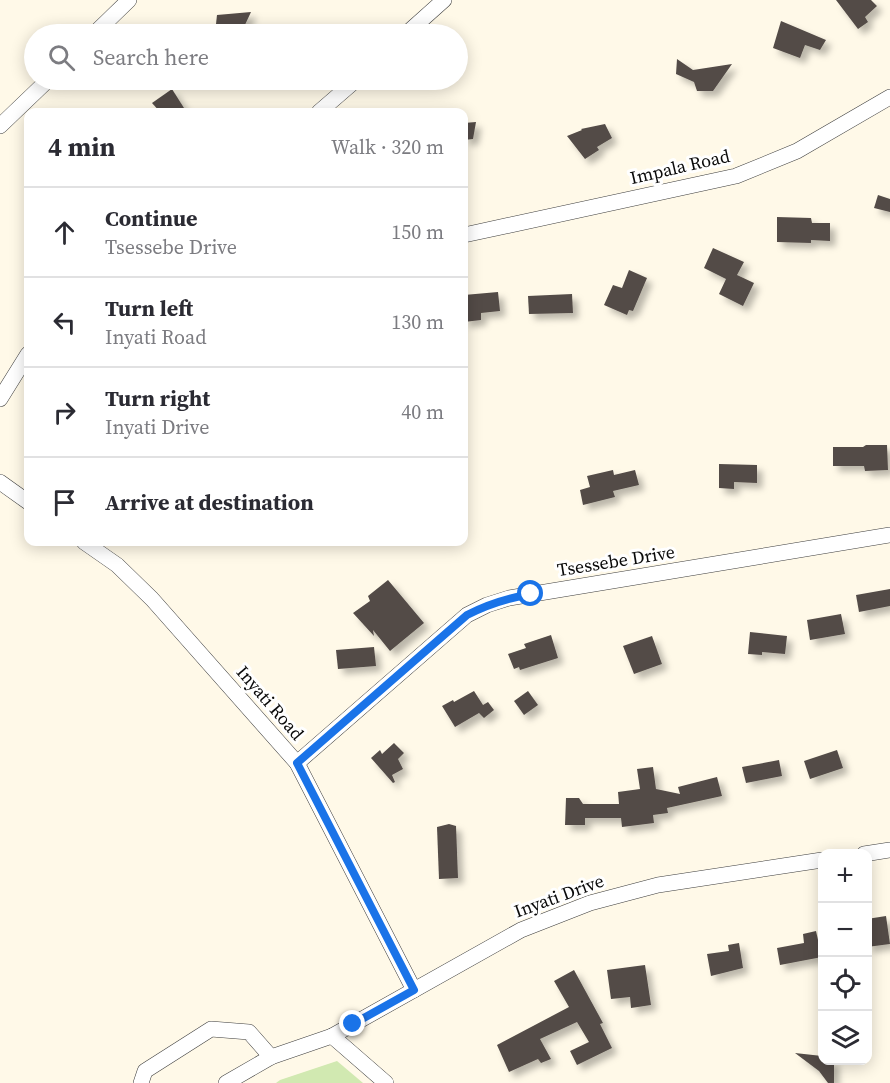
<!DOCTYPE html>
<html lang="en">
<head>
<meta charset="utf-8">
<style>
	:root { --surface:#fff; --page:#f7f7f7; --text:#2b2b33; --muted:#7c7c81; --line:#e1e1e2 }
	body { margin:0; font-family:"Source Serif 4",serif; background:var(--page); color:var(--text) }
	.controls { position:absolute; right:18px; bottom:18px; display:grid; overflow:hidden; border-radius:12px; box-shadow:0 3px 15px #0003 }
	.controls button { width:54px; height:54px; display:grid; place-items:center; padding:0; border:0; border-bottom:2px solid var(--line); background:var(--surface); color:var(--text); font:30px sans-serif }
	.stop { position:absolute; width:18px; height:18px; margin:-14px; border:4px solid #1a73e8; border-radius:50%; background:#fff }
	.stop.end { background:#1a73e8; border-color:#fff; box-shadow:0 2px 6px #0008 }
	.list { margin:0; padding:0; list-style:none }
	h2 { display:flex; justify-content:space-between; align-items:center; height:78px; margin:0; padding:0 24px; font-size:26px }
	h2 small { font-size:20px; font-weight:400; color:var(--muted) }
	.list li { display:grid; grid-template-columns:39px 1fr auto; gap:18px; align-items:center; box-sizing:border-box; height:90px; padding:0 24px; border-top:2px solid var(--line) }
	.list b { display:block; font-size:22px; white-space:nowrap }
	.list p { margin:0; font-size:20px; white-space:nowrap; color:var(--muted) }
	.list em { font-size:20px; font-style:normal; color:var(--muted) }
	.icon { flex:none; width:33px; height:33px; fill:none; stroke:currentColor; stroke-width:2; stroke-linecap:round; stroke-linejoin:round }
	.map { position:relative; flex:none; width:890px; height:1083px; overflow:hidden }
	.search { position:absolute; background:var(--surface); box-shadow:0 3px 15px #0003; left:24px; top:24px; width:444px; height:66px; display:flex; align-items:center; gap:15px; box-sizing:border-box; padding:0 21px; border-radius:33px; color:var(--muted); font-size:22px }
	.panel { position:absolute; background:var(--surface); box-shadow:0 3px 15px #0003; left:24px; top:108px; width:444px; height:438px; border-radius:12px }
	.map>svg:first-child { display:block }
</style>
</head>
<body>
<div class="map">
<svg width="890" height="1083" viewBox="0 0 890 1083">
	<defs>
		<filter id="shadow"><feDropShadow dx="5.5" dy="5.5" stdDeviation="3" flood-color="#0004"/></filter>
	</defs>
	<rect width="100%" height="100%" fill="#fff9e8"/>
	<polygon fill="#d1e9b1" points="337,1061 363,1083 276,1083 280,1080"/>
	<g fill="#534b47" filter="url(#shadow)">
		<polygon points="836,0 871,0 877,6 865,17 868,22 858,29"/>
		<polygon points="251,12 244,27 215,33 217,15"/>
		<polygon points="781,21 826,40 820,50 805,45 800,58 773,48"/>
		<polygon points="677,59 693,70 732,64 713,91 697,91 694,82 676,74"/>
		<polygon points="172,89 184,108 179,112 160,112 152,103"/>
		<polygon points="476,122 473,139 464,140 464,123"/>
		<polygon points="605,124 612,138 597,147 599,150 585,159 567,136 582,130 581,129"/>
		<polygon points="878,195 890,199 890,212 874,208"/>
		<polygon points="777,217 811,218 812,223 830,223 830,241 811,240 811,243 777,242"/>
		<polygon points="713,248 744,262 737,275 754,283 743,306 719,294 726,279 704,268"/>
		<polygon points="629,270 647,278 633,311 629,310 627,315 604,305 613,285 622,288"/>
		<polygon points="498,292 500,311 481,313 481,320 464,322 464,295"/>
		<polygon points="572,294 573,313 529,314 528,296"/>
		<polygon points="866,445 887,445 888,470 865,471 864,466 833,466 833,447 863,447"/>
		<polygon points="719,464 757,465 757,483 734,482 734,489 719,488"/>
		<polygon points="613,470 614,475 635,470 639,485 613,491 615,497 583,505 580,490 590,487 587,476"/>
		<polygon points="388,580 424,623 390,651 373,630 374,636 353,613 370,601 368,596"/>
		<polygon points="890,589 890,606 859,612 856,595"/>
		<polygon points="841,614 845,634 810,640 807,620"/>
		<polygon points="750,632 787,636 785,654 762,652 762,655 748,654"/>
		<polygon points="551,635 558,658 520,670 519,667 514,669 508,654 526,648 524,644"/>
		<polygon points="652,636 662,664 634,674 623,646"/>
		<polygon points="374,647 376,666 338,669 336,650"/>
		<polygon points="474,691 483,705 488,702 494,710 484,718 479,713 455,727 442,706 453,700 454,702"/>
		<polygon points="528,691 538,705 524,715 514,701"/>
		<polygon points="394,743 404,753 398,759 403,769 392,775 395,782 393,783 371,758 380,750 382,754"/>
		<polygon points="837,750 843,768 810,779 804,761"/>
		<polygon points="779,760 782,776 746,783 742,767"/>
		<polygon points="653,767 656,789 680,794 678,787 717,777 722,796 667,808 668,813 653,815 654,823 622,827 621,818 585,818 585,825 565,825 566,798 579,798 583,804 619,804 618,792 640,789 637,769"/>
		<polygon points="449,824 456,826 458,878 439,879 437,827"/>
		<polygon points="886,916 890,944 867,947 867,919"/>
		<polygon points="816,931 818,940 822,940 822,957 780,965 777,948 804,943 803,934"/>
		<polygon points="739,943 743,968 711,976 707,954 729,951 728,945"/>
		<polygon points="645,965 651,1005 631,1008 630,997 611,999 607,970"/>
		<polygon points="574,970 603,1023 600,1024 612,1048 577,1065 570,1051 589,1042 577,1022 540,1039 551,1059 541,1063 538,1059 509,1072 497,1045 569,1007 554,981"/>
		<polygon points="795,1053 822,1056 822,1060 834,1060 834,1083 828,1083 819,1071"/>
	</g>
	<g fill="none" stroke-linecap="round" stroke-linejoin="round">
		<defs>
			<g id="minor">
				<polyline points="94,34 129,0"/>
				<polyline points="406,34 444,0"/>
				<polyline points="319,112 356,80"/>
				<polyline points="0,126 48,80"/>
				<polyline points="464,235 736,176 797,151 890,97"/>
				<polyline points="0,399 28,354"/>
				<polyline points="0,482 28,502"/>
				<polyline points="84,542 117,565 152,599 297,763 414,990"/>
				<polyline points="297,763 467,615 487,605 509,598 890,535"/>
				<polyline points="864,854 890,850"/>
				<polyline points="332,1036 386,1083"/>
				<polyline points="141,1083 145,1071 211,1029 249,1032 271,1057"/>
				<polyline points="226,1083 271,1057 332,1036 521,930 590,903 658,885 822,860"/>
			</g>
		</defs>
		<use href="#minor" stroke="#3d3d3d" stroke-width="16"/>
		<use href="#minor" stroke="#fff" stroke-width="15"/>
	</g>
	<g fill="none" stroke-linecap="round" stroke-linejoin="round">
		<path stroke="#1a73e8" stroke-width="8" d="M353,1024L414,990L297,763L467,615C488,604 508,598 531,594"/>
	</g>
	<g text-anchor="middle" stroke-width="6" stroke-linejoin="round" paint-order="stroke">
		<g font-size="18" fill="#0a0a0a" stroke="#fff">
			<text transform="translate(680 167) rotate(-13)" y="6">Impala Road</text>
			<text transform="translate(616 561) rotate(-9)" y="6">Tsessebe Drive</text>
			<text transform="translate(270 703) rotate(49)" y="6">Inyati Road</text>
			<text transform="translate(559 896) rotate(-20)" y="6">Inyati Drive</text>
		</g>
	</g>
</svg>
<div class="controls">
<button>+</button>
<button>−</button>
<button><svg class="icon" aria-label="locate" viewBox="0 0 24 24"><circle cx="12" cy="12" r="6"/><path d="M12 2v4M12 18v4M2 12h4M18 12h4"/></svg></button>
<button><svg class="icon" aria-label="layers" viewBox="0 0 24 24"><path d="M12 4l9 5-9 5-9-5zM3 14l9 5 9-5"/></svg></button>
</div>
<div class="stop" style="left:531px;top:594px"></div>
<div class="stop end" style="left:353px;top:1024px"></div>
<div class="search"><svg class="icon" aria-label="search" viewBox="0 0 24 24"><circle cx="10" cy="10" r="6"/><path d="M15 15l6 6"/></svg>Search here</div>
<section class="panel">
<h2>4 min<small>Walk · 320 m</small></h2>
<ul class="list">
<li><svg class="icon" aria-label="ahead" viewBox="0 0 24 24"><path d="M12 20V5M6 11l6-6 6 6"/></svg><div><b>Continue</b><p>Tsessebe Drive</p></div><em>150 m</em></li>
<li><svg class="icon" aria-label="left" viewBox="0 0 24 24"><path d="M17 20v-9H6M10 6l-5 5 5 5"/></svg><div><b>Turn left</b><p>Inyati Road</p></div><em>130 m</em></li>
<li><svg class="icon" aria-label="right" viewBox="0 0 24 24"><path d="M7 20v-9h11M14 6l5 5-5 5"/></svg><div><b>Turn right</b><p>Inyati Drive</p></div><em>40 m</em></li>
<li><svg class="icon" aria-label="arrive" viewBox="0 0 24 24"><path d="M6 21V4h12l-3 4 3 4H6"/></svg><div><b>Arrive at destination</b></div></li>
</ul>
</section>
</div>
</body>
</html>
